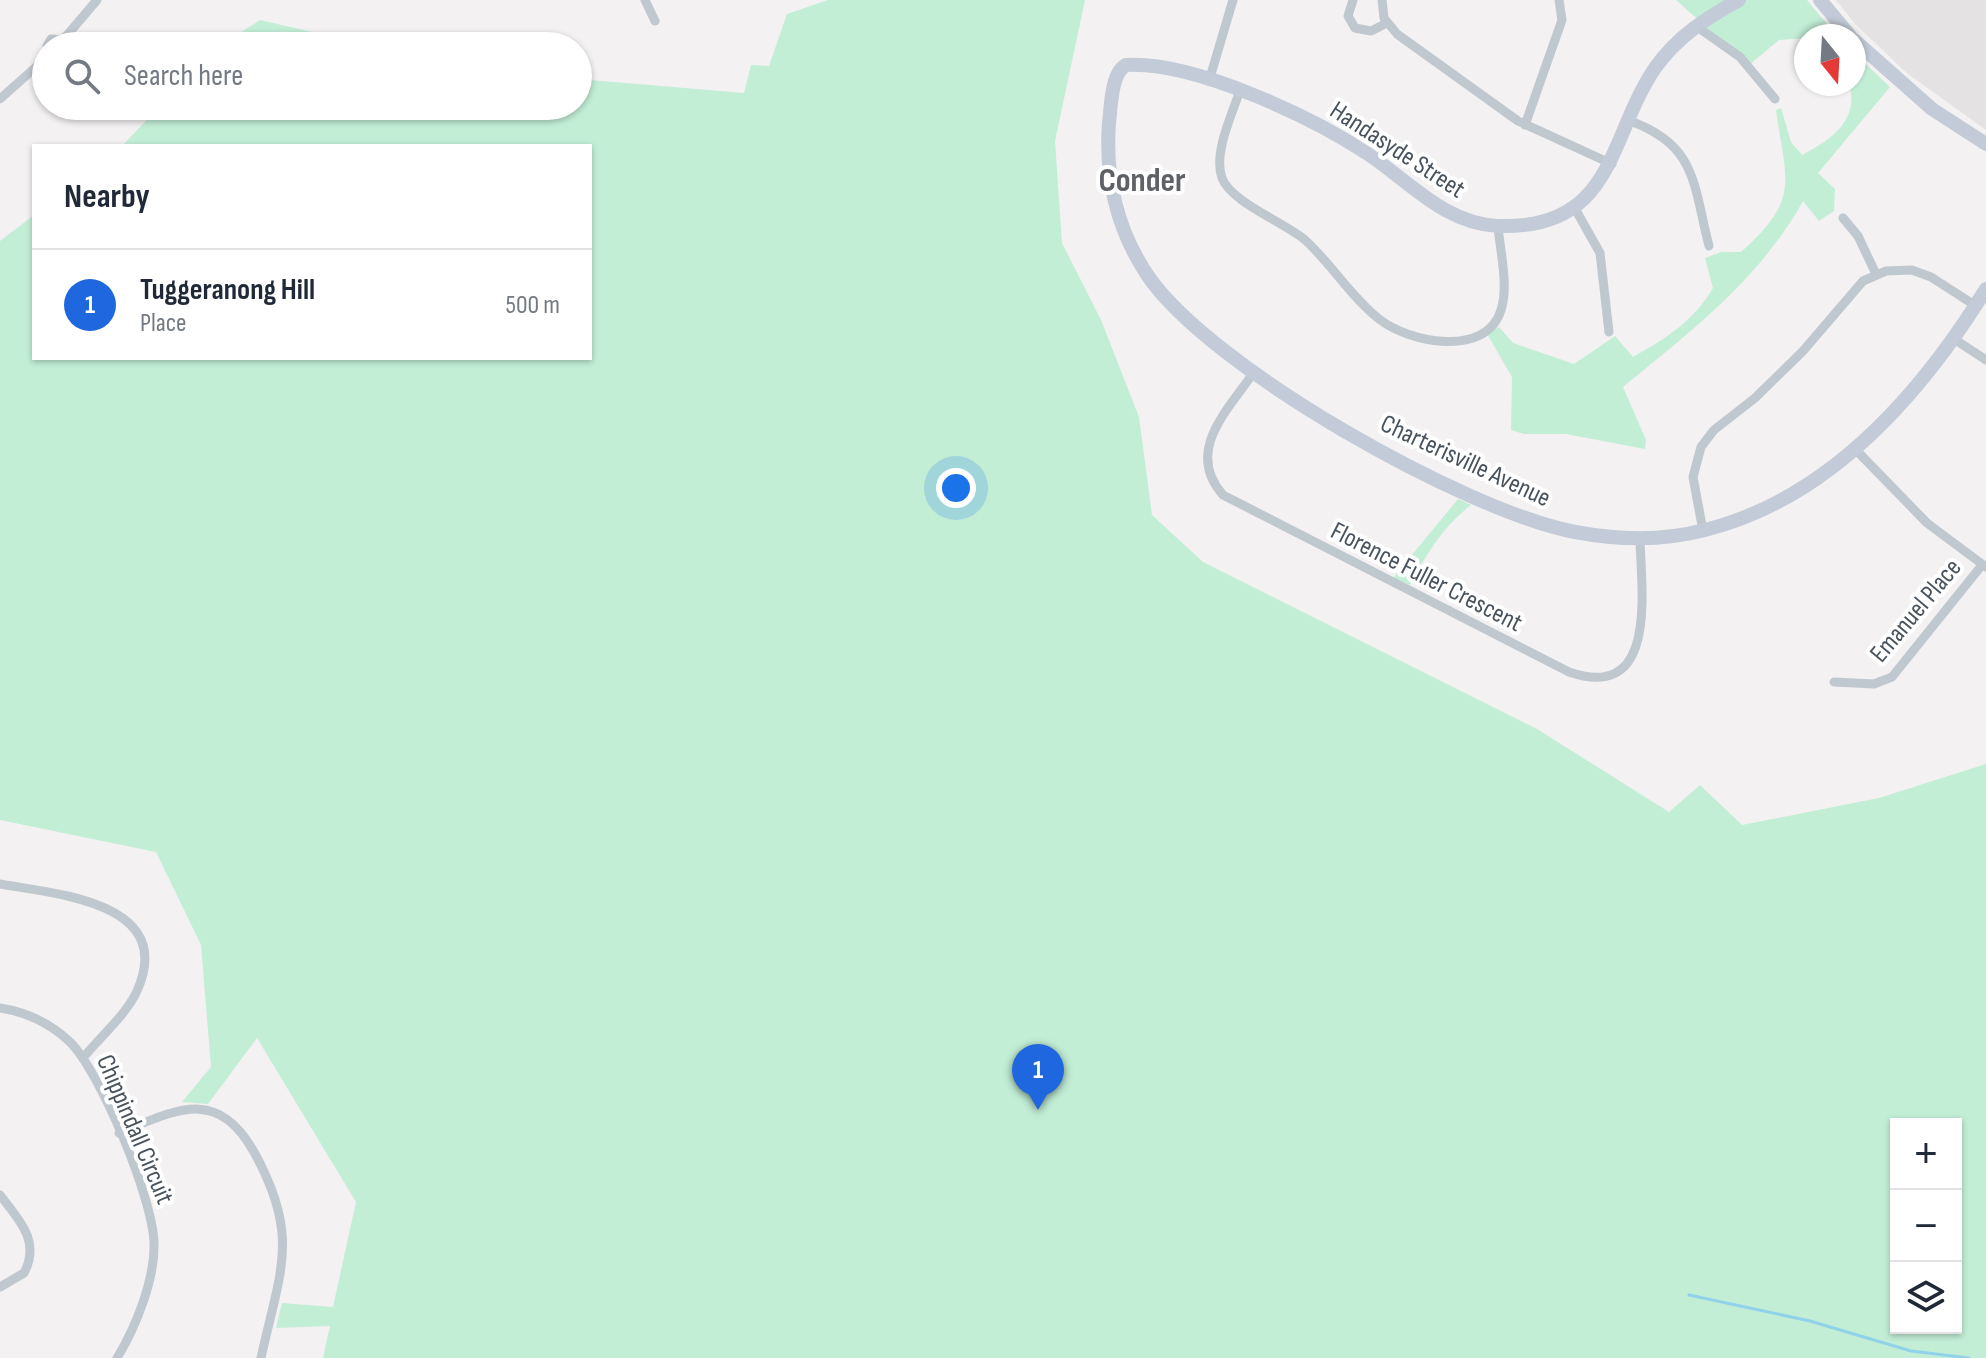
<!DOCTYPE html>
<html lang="en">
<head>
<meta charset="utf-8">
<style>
	:root { --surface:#fff; --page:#f6f6f7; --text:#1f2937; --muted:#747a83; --line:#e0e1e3; --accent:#1f67df }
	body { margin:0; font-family:"Sofia Sans Condensed",sans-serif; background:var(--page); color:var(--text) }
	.controls { position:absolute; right:24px; bottom:24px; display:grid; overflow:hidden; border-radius:0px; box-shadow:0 2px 6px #0004 }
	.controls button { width:72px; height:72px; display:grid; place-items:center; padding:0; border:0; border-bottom:2px solid var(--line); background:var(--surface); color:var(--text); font:40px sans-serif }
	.compass { position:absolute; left:1794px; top:24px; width:72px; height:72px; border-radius:50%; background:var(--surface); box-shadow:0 2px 6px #0004; rotate:162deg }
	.you { position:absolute; left:956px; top:488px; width:28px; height:28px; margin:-20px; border:6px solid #fff; border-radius:50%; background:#1a73e8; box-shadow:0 0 0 12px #1a73e833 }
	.badge { display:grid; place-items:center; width:52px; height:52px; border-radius:50%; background:var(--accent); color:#fff; font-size:26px; font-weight:700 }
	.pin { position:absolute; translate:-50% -66px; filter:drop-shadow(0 2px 4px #0008) }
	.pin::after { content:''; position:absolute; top:42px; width:28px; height:24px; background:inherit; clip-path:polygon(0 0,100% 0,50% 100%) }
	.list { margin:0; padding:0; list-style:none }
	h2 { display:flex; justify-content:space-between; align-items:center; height:104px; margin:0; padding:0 32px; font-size:34px }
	h2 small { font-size:26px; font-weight:400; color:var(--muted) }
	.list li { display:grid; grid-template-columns:52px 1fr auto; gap:24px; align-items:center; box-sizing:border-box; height:112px; padding:0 32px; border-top:2px solid var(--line) }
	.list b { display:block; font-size:30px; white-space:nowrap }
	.list p { margin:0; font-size:26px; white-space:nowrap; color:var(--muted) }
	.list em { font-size:26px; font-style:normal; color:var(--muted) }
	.icon { flex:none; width:44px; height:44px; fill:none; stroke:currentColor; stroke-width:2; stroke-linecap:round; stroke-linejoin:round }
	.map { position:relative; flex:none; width:1986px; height:1358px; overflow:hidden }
	.search { position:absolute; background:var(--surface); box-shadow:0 2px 6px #0004; left:32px; top:32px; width:560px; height:88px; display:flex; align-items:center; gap:20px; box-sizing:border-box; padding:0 28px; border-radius:44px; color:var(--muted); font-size:30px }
	.panel { position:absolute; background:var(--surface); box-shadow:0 2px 6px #0004; left:32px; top:144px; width:560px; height:216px; border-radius:0px }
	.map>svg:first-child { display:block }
</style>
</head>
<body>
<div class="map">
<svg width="1986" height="1358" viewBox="0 0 1986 1358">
	<rect width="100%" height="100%" fill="#f3f1f1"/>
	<polygon fill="#e4e2e3" points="1836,0 1986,0 1986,130 1908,74 1855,24"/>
	<g fill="#c2eed6" fill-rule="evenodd">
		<path d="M828,0H1085L1055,141L1062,243L1101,320L1139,417L1152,515L1203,562L1537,729L1669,812L1700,785L1742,825L1879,798L1986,764V1358H323L330,1326L276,1328L282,1303L333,1307L356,1202L257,1038L208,1104L182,1102L211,1067L201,945L156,852L0,820V241L34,215V358H590V146H122L160,106H578V79L744,93L751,65L769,66L787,14ZM1956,1124V1328H1896V1124Z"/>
		<polygon points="1676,0 1807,0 1837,36 1779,40 1749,65"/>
		<polygon points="260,20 373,46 220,46"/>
		<path d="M1854,53L1890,87L1818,173L1835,189L1834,211L1819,221L1803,201C1759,280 1691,331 1623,387L1646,440L1645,449L1566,434H1524L1511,430L1512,377L1487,334L1499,327L1513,343L1574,364L1615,336L1633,357C1665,339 1694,321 1713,288L1705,258L1721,252H1741C1801,198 1786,183 1776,110L1781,108L1791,142L1802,155C1831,140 1860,120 1849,84H1854Z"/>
		<path d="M1458,499L1471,505C1444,525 1425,556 1410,585L1393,578Z"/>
	</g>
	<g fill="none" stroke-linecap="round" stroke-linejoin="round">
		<polyline stroke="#90d2ea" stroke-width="3" points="1689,1295 1810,1321 1911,1351 1969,1358"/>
		<g stroke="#bfc7cf" stroke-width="9">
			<polyline points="645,0 655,21"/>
			<polyline points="1353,0 1348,16 1355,28 1371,31 1387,23"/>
			<polyline points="1382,0 1384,18 1397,34 1518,121 1612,164"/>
			<polyline points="1696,26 1740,57 1775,99"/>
			<polyline points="63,40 97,0"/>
			<polyline points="47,46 51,39 63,40"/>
			<polyline points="1209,81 1233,0"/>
			<path d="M1240,90C1232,115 1213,153 1222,178C1230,201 1283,222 1304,239C1331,263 1350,296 1379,319C1408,342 1486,359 1501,310C1509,286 1500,251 1498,226"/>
			<polyline points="0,99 46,58"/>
			<path d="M1630,121C1697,145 1693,184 1709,246"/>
			<polyline points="1525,125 1562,20 1559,0"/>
			<polyline points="1573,205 1600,253 1609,332"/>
			<polyline points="1843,218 1858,236 1876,274"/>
			<polyline points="1954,339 1986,360"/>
			<path d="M1254,372C1228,410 1184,451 1223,495L1569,672C1659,703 1641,590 1640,538"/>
			<polyline points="1855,449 1927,523 1986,567"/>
			<polyline points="1703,531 1693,477 1701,447 1714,430 1755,398 1803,351 1863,281 1886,271 1912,270 1931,277 1976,306"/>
			<polyline points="1834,682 1874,684 1892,677 1982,565"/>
			<path d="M0,884C54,894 177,901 137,991C126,1015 100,1037 83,1058"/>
			<path d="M0,1008C26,1012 51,1024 70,1042C101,1073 153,1199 154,1243C155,1279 136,1327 117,1358"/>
			<path d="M119,1133C176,1110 217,1086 254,1152C301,1237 280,1270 261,1358"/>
			<path d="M0,1195C19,1220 41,1241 24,1273L0,1287"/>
		</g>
		<g stroke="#c2cbd7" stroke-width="14">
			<path d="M1739,0C1706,18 1677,37 1655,68C1608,137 1615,230 1498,226C1444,223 1410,182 1368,154C1312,117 1194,61 1126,65C1111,73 1111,107 1109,123C1105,177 1117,230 1148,276C1211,368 1465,511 1575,532C1618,540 1663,541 1705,530C1829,499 1921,394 1986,289"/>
			<polyline points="1820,0 1850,36"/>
			<polyline points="1854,40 1932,109 1986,144"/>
		</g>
	</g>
	<g text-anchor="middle" stroke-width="8" stroke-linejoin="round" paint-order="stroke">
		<g font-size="26" fill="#49535e" stroke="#fff">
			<text transform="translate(1398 149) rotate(33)" y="9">Handasyde Street</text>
			<text transform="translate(1466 460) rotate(25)" y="9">Charterisville Avenue</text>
			<text transform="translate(1427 576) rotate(27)" y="9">Florence Fuller Crescent</text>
			<text transform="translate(1915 610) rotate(-50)" y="9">Emanuel Place</text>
			<text transform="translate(136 1129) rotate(67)" y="9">Chippindall Circuit</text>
		</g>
		<g font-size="34" font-weight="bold" fill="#5e6166" stroke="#fff">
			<text x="1142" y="191">Conder</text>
		</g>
	</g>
</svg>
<div class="controls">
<button>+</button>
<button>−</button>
<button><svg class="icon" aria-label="layers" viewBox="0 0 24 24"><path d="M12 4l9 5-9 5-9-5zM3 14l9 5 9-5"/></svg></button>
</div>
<svg class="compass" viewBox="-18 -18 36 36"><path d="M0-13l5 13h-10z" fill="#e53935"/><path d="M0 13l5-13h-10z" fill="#747a83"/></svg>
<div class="you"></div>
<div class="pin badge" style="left:1038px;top:1110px">1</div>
<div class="search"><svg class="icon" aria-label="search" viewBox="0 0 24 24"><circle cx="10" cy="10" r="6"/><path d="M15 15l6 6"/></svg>Search here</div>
<section class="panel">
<h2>Nearby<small></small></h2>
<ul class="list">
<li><span class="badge">1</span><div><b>Tuggeranong Hill</b><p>Place</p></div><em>500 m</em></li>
</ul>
</section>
</div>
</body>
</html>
